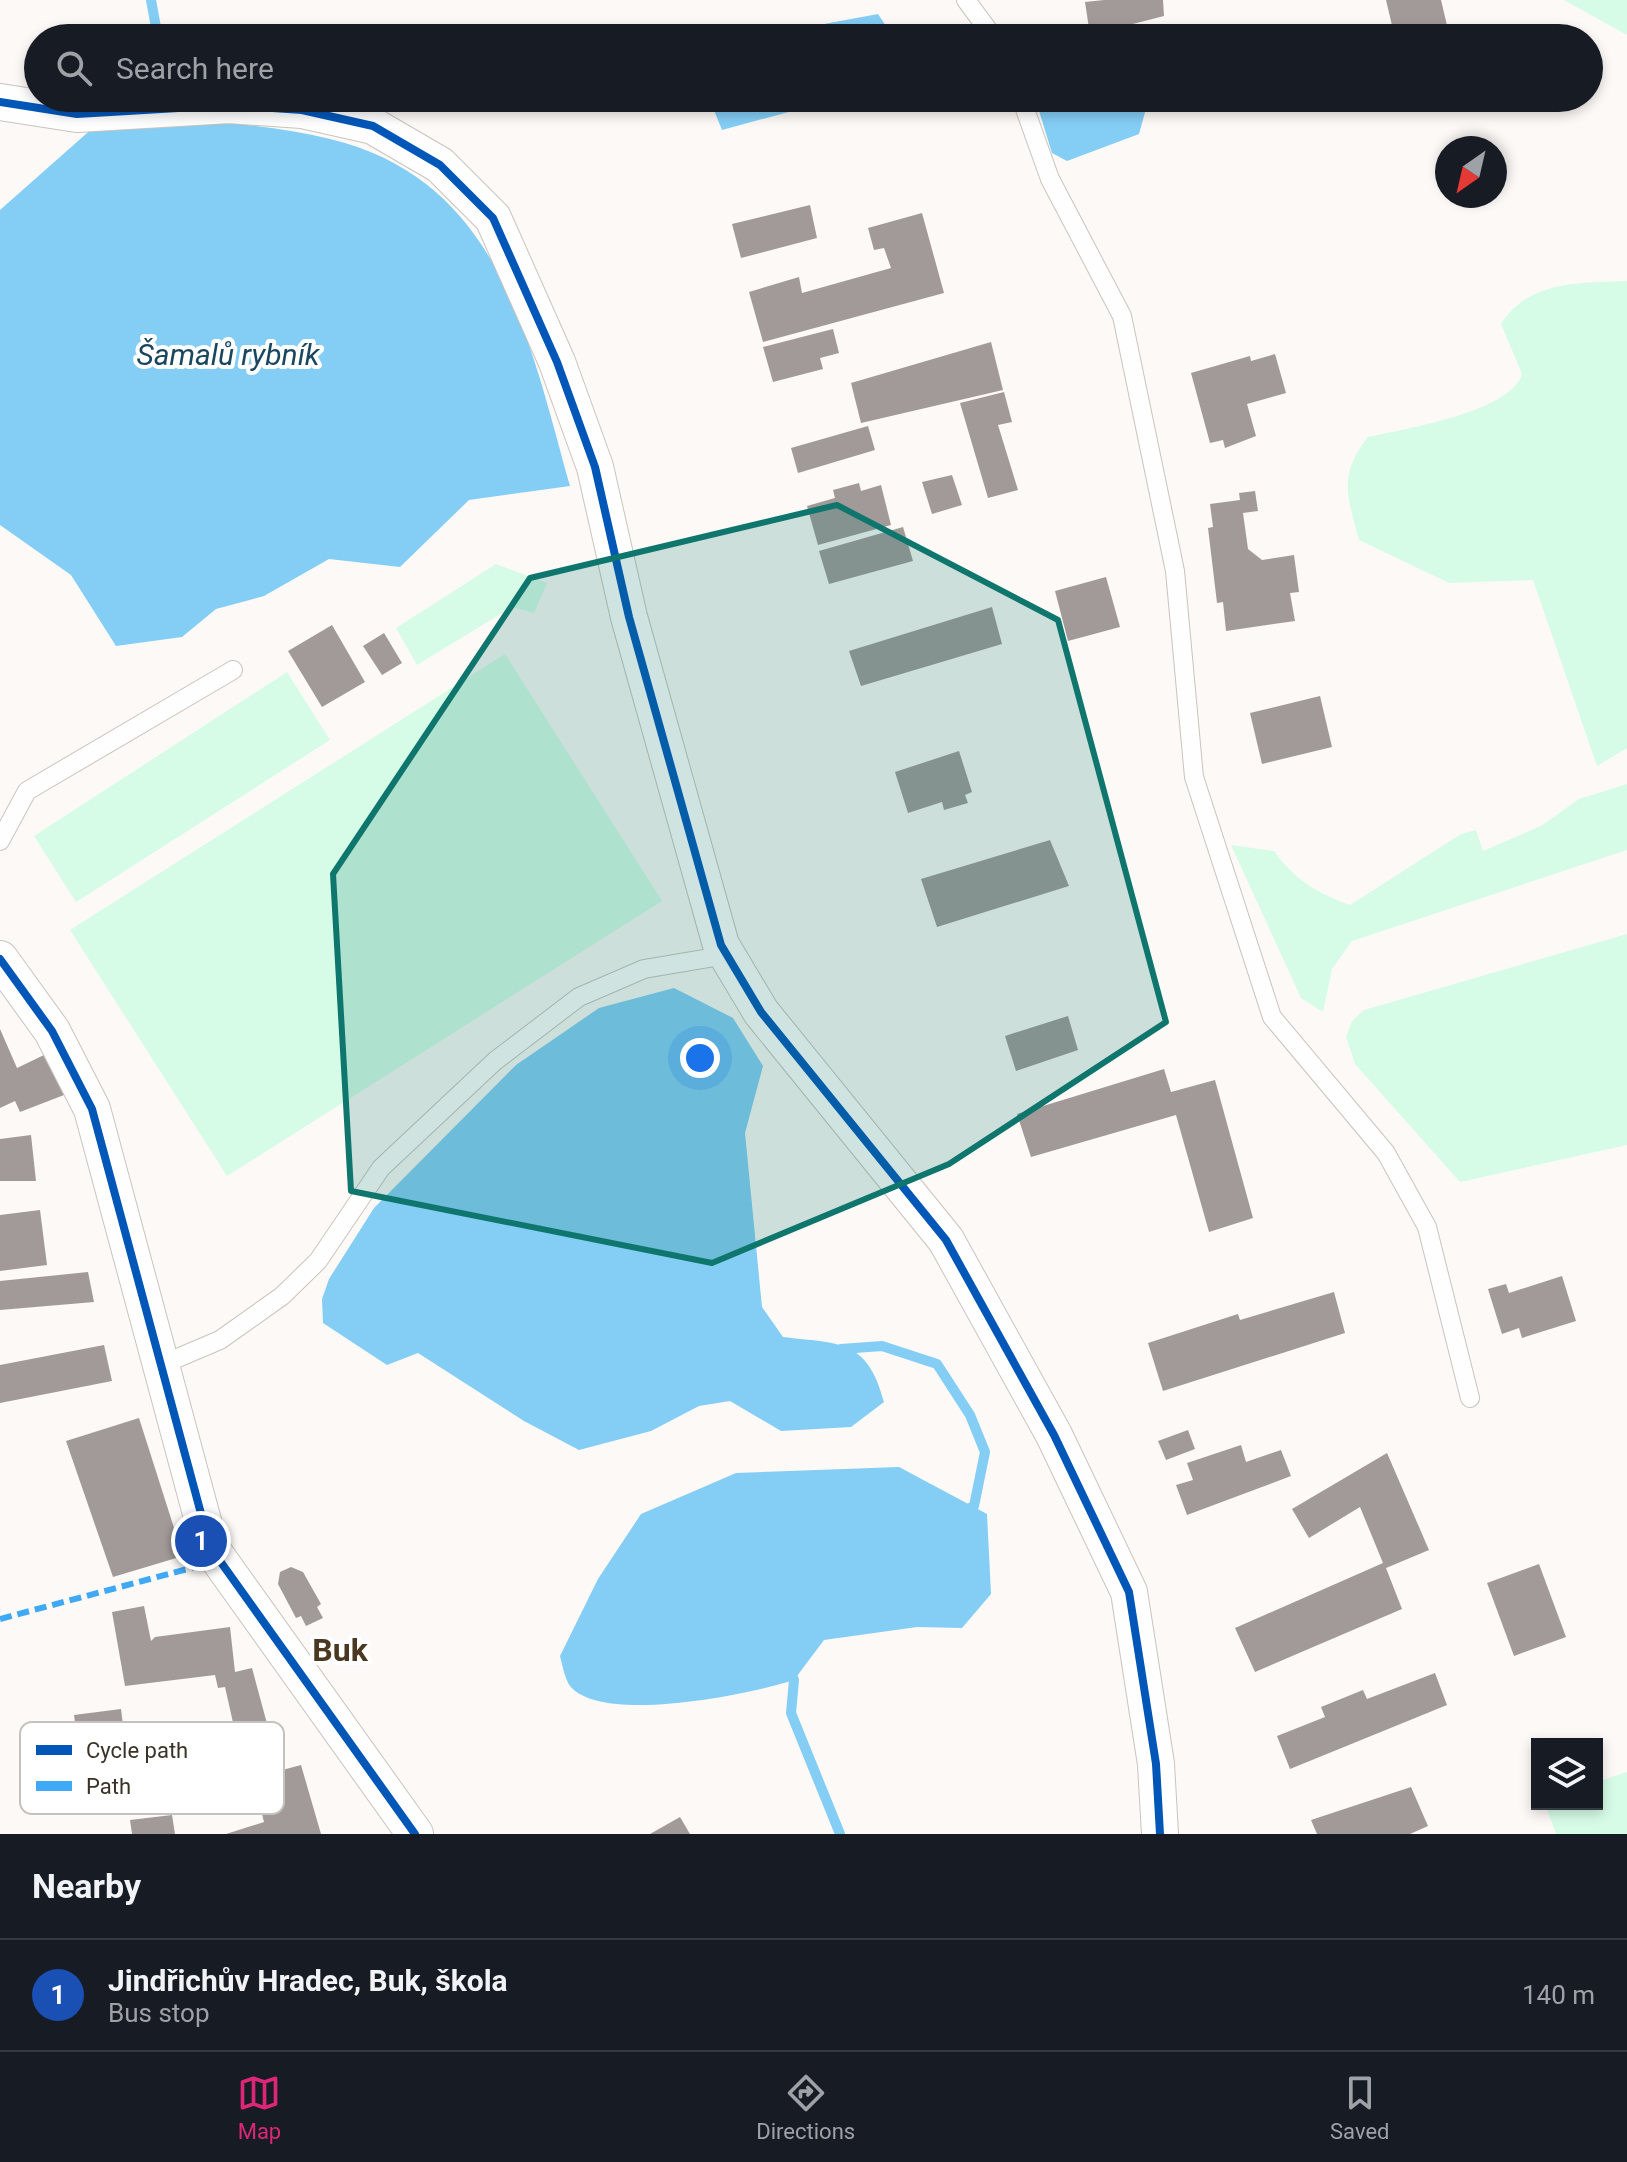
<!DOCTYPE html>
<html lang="en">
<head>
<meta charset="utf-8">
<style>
	:root { --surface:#171b24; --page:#242831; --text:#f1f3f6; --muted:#9ea1a6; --line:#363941; --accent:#db2777 }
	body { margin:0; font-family:Roboto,sans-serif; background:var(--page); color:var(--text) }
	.controls { position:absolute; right:24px; bottom:24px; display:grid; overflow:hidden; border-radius:0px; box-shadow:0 4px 12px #0003 }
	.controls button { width:72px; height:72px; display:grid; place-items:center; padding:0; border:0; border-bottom:2px solid var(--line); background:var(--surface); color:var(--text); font:40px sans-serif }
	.compass { position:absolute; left:1435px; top:136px; width:72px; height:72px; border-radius:50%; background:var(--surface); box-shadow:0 4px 12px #0003; rotate:214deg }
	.you { position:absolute; left:700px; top:1058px; width:28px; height:28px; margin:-20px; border:6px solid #fff; border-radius:50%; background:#1a73e8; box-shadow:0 0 0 12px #1a73e833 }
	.badge { display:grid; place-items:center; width:52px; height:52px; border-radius:50%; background:var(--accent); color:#fff; font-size:26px; font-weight:700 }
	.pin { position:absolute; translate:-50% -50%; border:4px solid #fff; box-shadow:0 2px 8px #0006 }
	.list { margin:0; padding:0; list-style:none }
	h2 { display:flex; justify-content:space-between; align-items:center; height:104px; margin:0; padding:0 32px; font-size:34px }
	h2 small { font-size:26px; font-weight:400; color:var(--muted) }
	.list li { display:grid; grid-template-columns:52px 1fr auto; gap:24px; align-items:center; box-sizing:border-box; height:112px; padding:0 32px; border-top:2px solid var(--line) }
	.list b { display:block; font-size:30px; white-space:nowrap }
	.list p { margin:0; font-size:26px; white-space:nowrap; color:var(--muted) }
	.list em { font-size:26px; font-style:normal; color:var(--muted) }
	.icon { flex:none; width:44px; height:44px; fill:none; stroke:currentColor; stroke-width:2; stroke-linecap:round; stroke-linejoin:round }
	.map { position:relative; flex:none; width:1627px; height:1834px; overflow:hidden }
	.search { position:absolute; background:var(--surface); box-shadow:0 4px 12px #0003; left:24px; right:24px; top:24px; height:88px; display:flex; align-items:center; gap:20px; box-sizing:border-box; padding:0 28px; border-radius:44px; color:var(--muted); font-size:30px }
	.sheet { height:216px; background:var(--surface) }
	nav { display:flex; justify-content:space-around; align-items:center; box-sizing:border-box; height:112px; border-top:2px solid var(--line); background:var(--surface); font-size:22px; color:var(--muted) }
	nav a { display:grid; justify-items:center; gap:4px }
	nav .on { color:var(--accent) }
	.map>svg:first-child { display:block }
</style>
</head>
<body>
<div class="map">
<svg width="1627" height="1834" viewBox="0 0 1627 1834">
	<rect width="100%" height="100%" fill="#fcf9f6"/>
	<g fill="#d6fce7">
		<polygon points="1564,0 1627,0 1627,35"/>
		<path d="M1627,281V748L1597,766L1533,580L1449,583L1359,540C1347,496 1338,475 1368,437C1405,429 1511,412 1522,374L1501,324C1529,280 1580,283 1627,281Z"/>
		<polygon points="496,564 547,583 534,613 512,607 417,665 396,628"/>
		<polygon points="505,654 662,901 227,1176 70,930"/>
		<polygon points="287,672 330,740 76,902 34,836"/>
		<path d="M1627,784V850L1352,941L1332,969L1323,1012L1301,998L1231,845L1274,851C1295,880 1317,893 1350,905L1461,834L1476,830L1483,851L1541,826L1579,799Z"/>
		<polygon points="1627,934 1627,1145 1460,1182 1355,1064 1346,1037 1352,1021 1364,1010"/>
		<polygon points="1627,1772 1627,1834 1556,1834 1545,1804 1597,1804 1597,1782"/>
	</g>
	<g fill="#84cdf5">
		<polygon points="878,14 894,38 717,38 727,33 781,32"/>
		<polygon points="709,98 840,98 722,130"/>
		<polygon points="1035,98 1149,98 1139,134 1067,161 1052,153"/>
		<path d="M168,116C221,123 278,126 330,139C500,180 529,340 570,486L469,500L400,567L329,559L264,596L216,609L182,637L116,646L71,575L0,525V210L95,126Z"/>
		<path d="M674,988L733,1018L763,1066L745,1133L762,1307L783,1337C839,1344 867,1338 884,1402L851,1427L781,1431L730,1401L699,1406L651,1431L579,1450L524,1421L418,1353L387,1365L323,1323L322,1299L329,1279L374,1208L516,1065L599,1008Z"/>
		<path d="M899,1467L987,1514L991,1594L962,1628L917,1627L824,1640L794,1680C751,1694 602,1725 570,1686C565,1679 562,1664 560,1656L598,1579L641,1514L736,1473Z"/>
	</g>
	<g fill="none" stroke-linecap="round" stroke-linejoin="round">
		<g stroke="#84cdf5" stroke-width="10">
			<polyline points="151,0 158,38"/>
			<polyline points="841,1349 882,1346 937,1364 970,1415 985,1452 974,1506 963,1512"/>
			<polyline points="790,1671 794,1680 791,1713 840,1834"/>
		</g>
	</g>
	<g fill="#a29a98">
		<polygon points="1104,0 1163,0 1164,16 1090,35 1085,2"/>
		<polygon points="1386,0 1441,0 1450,38 1395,38"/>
		<polygon points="810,205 817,238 741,258 732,224"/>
		<polygon points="922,213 944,293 763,342 749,292 799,277 802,293 891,268 884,248 874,250 868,228"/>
		<polygon points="833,329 839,353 820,358 823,369 773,382 763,347"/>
		<polygon points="991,342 1003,390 861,423 851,383"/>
		<polygon points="1275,354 1286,393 1247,404 1256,436 1225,448 1223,440 1210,443 1191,373 1250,356 1251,361"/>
		<polygon points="1004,392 1012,422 998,425 1018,490 988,498 960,403"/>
		<polygon points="868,426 875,450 798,473 791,448"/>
		<polygon points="952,475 962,505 932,514 922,482"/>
		<polygon points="859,483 861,491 881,485 891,525 818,545 807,506 835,498 833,490"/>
		<polygon points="1255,491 1258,511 1243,513 1248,549 1262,560 1294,555 1299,592 1290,593 1295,621 1226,631 1223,602 1217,603 1208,528 1213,527 1210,504 1240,500 1239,493"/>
		<polygon points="903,527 913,561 829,584 819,551"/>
		<polygon points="1106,577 1120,627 1068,641 1055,591"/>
		<polygon points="992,607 1002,644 861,686 849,651"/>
		<polygon points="332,625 365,682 322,707 288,651"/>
		<polygon points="384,633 402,663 382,675 363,646"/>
		<polygon points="1320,696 1332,747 1262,764 1250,713"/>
		<polygon points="959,751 972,792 965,795 968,803 944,810 942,802 908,813 895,772"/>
		<polygon points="1050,840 1069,886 937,927 921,879"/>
		<polygon points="1068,1016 1078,1050 1016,1071 1005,1036"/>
		<polygon points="0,1029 17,1068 44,1055 64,1095 20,1112 15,1101 0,1108"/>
		<polygon points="1164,1069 1171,1092 1215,1080 1253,1218 1209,1232 1176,1115 1031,1157 1017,1114"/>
		<polygon points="31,1135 36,1181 0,1181 0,1139"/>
		<polygon points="40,1210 47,1265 0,1271 0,1215"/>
		<polygon points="88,1272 94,1302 0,1310 0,1281"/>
		<polygon points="1562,1276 1576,1321 1522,1338 1519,1328 1502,1334 1488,1289 1506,1284 1509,1293"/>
		<polygon points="1334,1292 1345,1333 1163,1391 1148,1343 1238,1314 1240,1320"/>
		<polygon points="104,1345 112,1381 0,1403 0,1365"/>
		<polygon points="139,1418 183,1556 113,1577 66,1441"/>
		<polygon points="1188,1430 1195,1449 1166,1460 1158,1441"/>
		<polygon points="1241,1445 1246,1462 1281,1450 1291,1476 1187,1515 1176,1485 1193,1480 1187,1463"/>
		<polygon points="1387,1453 1429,1550 1386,1568 1402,1609 1255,1672 1235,1628 1383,1563 1360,1507 1309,1538 1292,1509"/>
		<polygon points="1539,1564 1566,1637 1514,1656 1487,1583"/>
		<polygon points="291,1567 303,1572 321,1604 317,1607 323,1618 306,1626 301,1616 296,1618 278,1584 280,1572"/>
		<polygon points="144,1606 151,1641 155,1637 230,1627 235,1672 252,1668 279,1768 85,1799 74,1715 121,1709 127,1758 205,1742 203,1734 234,1727 225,1687 218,1688 215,1675 125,1686 112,1612"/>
		<polygon points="1435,1673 1447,1705 1290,1769 1277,1736 1325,1717 1321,1707 1363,1690 1367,1699"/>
		<polygon points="301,1765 321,1834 226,1834 264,1822 261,1810 271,1807 260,1776"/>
		<polygon points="1411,1787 1428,1826 1410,1834 1317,1834 1311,1820"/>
		<polygon points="172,1815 175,1834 132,1834 130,1820"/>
		<polygon points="680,1817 690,1834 650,1834"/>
	</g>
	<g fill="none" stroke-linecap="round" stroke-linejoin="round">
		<defs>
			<g id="service">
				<polyline points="966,0 994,38"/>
				<polyline points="1021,98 1050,179 1122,316 1175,571 1194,777 1272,1017 1386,1153 1427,1227 1470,1398"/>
				<polyline points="0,841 27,791 233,670"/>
				<polyline points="161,1365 220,1340 282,1296 318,1261 381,1168 495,1061 579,997 644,969 727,955"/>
			</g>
			<g id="minor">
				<polyline points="0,102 77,114 229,105 302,110 373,126 440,165 493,218 557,362 595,467 629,617 721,945 761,1012 946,1240 1054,1435 1129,1592 1156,1764 1160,1834"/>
				<polyline points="0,959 52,1031 92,1109 210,1547 415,1834"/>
			</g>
		</defs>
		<use href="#service" stroke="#c9c4bd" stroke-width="20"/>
		<use href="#minor" stroke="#c9c4bd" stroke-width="38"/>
		<use href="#service" stroke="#fffefe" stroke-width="18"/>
		<use href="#minor" stroke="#fffefe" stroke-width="36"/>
		<polyline stroke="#3fa9f5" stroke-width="6" stroke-dasharray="12 6" stroke-linecap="butt" points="0,1619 221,1560"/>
		<defs>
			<g id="cycleway">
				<polyline points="0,102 77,114 229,105 302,110 373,126 440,165 493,218 557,362 595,467 629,617 721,945 761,1012 946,1240 1054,1435 1129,1592 1156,1764 1160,1834"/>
				<polyline points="0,959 52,1031 92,1109 210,1547 415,1834"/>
			</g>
		</defs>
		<use href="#cycleway" stroke="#fff" stroke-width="13"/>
		<use href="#cycleway" stroke="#0057b8" stroke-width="8"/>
	</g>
	<path fill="#0f766e" fill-opacity="0.2" stroke="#0f766e" stroke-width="6" stroke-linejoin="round" d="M837,505L1058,620L1166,1022L949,1164L712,1263L351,1191L333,874L530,578Z"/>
	<g text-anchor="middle" stroke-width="8" stroke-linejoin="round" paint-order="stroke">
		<g font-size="30" font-style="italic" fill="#1a465e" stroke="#fff">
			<text x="228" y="365">Šamalů rybník</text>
		</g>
		<g font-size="32" font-weight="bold" fill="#4a3920" stroke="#fff">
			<text x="340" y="1661">Buk</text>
		</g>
	</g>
	<rect x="20" y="1722" width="264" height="92" rx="12" fill="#fff" stroke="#c4c2be" stroke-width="2"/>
	<rect x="36" y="1745" width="36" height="10" fill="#0057b8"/>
	<rect x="36" y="1781" width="36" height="10" fill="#3fa9f5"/>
	<g font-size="22" fill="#3b3227">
		<text x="86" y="1758">Cycle path</text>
		<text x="86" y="1794">Path</text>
	</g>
</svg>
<div class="controls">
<button><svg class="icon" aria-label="layers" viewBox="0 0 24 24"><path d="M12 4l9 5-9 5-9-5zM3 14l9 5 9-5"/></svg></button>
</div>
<svg class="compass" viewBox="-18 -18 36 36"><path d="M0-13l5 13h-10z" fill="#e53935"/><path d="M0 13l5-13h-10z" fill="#9ea1a6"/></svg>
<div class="you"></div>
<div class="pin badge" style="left:201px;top:1541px;background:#1a4fb4">1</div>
<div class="search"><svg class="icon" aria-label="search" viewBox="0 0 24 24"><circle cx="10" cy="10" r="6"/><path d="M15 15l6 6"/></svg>Search here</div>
</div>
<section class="sheet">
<h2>Nearby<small></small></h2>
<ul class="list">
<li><span class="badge" style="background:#1a4fb4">1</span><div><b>Jindřichův Hradec, Buk, škola</b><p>Bus stop</p></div><em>140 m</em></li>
</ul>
</section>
<nav>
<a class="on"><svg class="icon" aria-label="map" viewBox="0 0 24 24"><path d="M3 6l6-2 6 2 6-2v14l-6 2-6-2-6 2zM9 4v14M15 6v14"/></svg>Map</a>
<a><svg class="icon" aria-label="directions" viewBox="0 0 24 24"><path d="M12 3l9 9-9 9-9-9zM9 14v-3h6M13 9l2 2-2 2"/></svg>Directions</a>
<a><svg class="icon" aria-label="saved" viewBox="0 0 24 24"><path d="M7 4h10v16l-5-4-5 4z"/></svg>Saved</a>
</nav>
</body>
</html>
